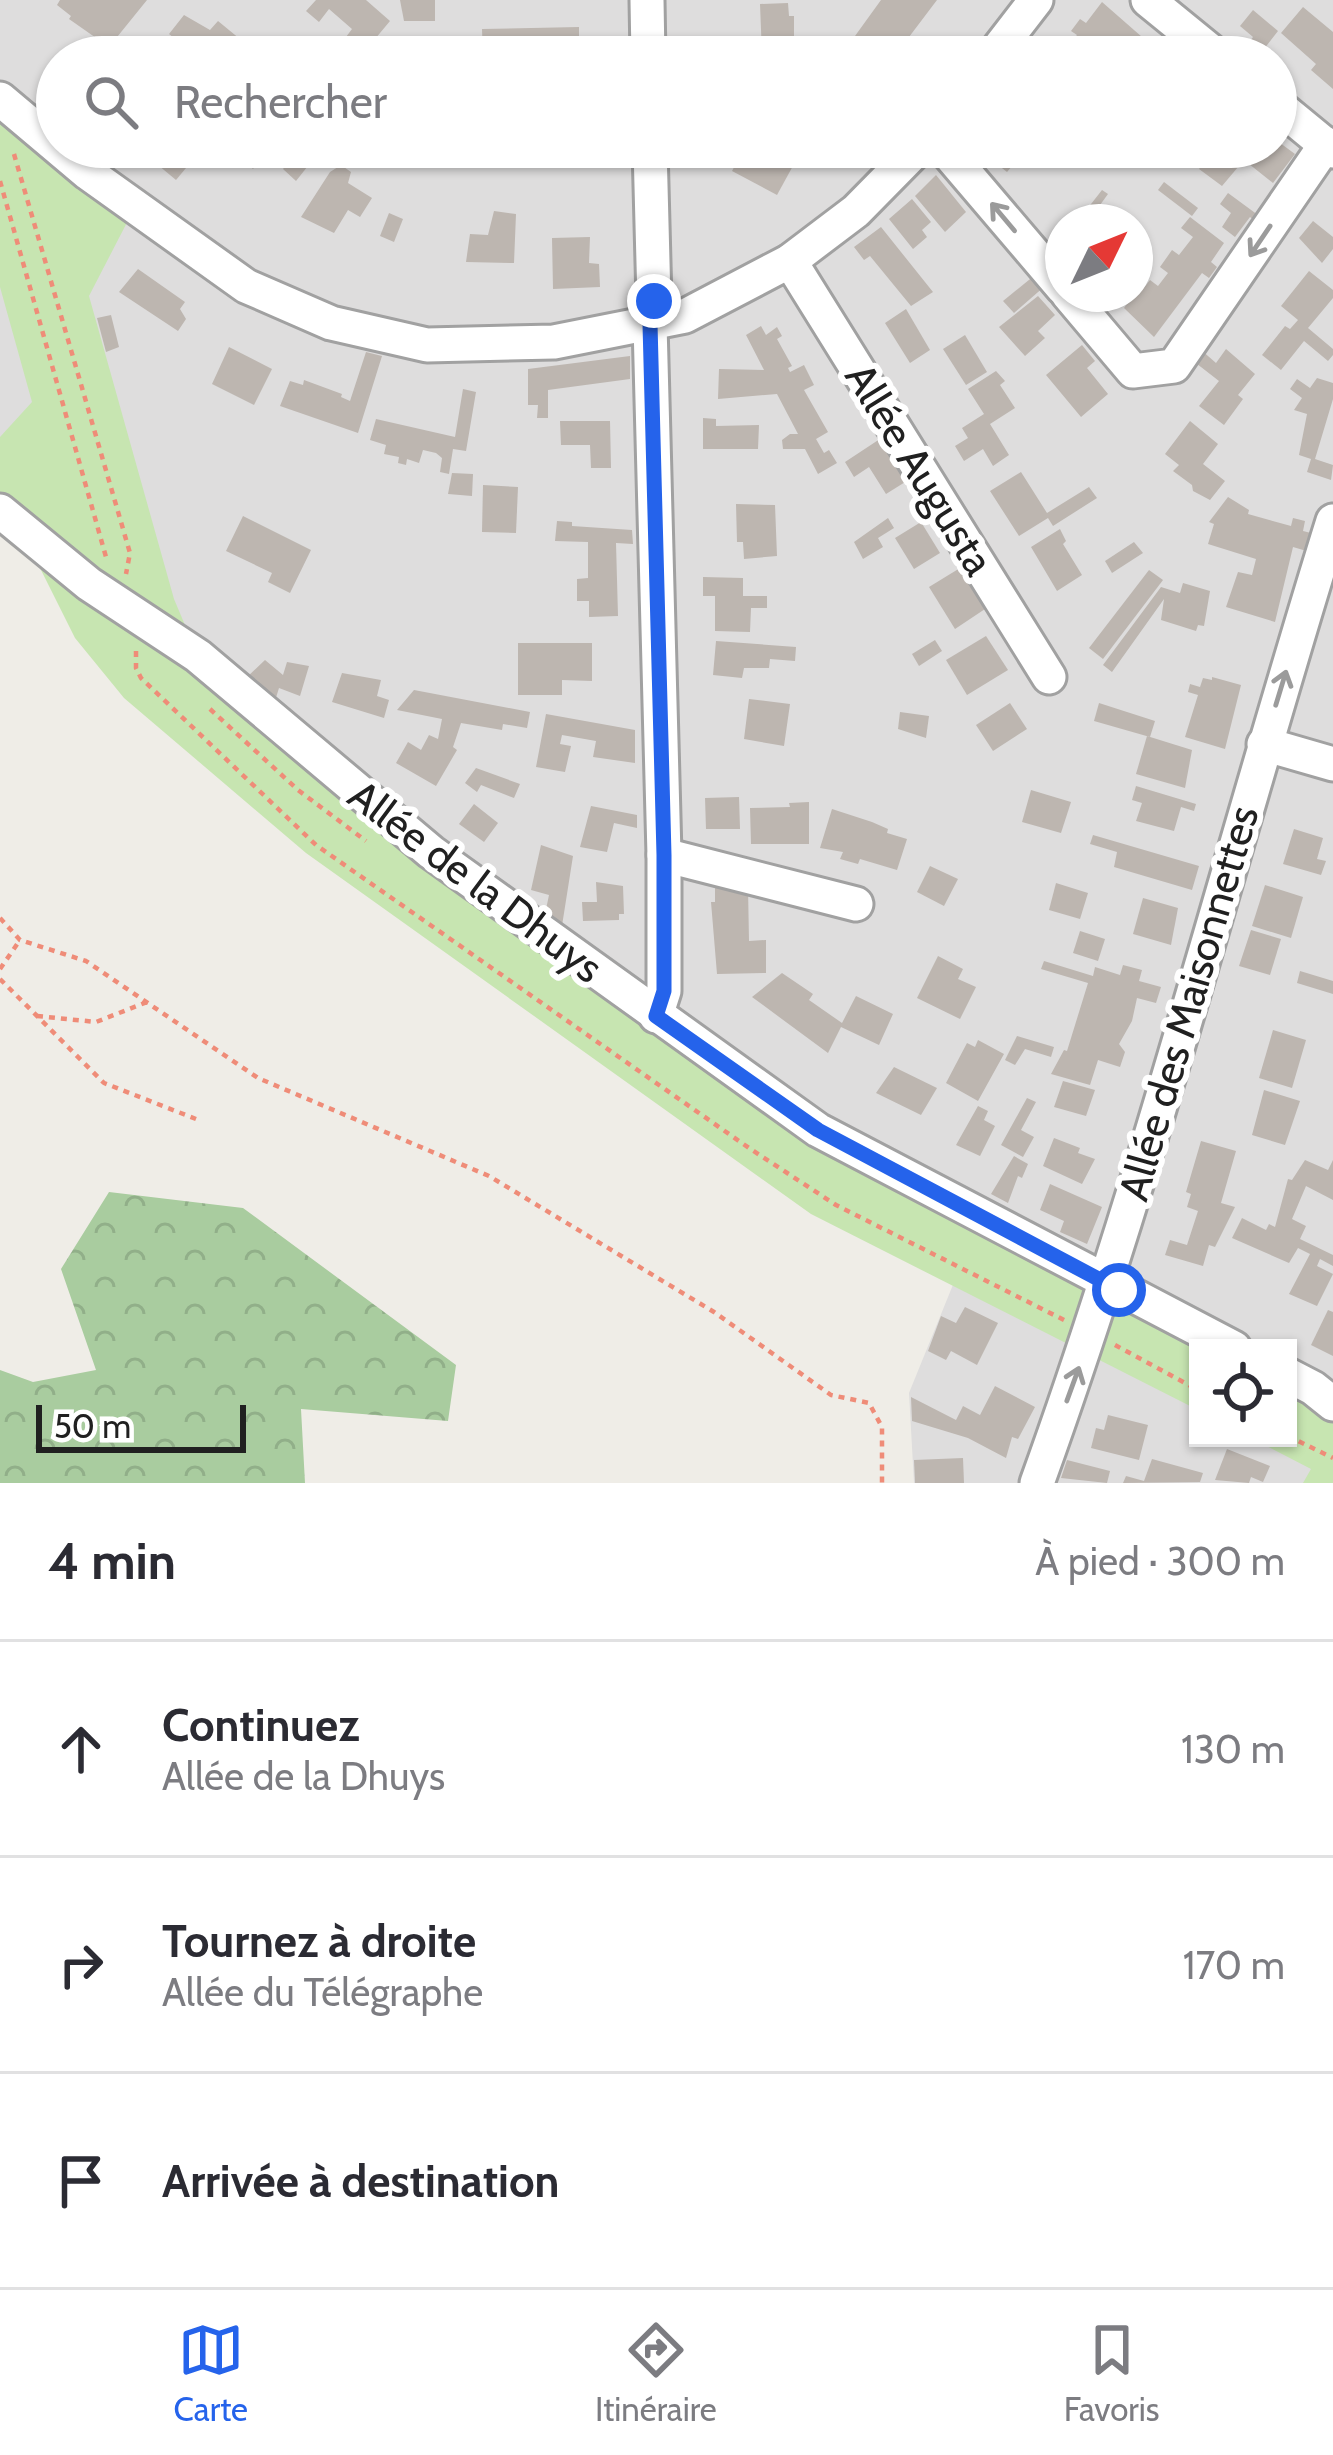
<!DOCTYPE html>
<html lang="fr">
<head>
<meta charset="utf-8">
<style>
	:root { --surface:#fff; --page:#f2f2f3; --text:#2b2b33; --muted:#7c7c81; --line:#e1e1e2; --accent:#2563eb }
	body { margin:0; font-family:Cabin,sans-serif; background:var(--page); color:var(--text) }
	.controls { position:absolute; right:36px; bottom:36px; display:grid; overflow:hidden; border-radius:0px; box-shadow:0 3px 9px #0004 }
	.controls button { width:108px; height:108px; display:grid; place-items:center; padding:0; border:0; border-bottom:3px solid var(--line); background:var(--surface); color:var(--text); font:60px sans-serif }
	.compass { position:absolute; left:1045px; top:204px; width:108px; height:108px; border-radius:50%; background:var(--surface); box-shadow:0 3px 9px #0004; rotate:47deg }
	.scale { position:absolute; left:36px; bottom:30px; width:210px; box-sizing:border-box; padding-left:12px; border:6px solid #202020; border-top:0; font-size:33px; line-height:42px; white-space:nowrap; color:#202020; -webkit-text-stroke:9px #fff; paint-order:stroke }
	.stop { position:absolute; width:36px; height:36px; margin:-27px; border:9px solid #2563eb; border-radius:50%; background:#fff }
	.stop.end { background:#2563eb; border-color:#fff; box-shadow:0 3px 12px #0008 }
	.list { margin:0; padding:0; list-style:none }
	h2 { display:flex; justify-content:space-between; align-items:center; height:156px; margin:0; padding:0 48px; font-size:51px }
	h2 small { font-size:39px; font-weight:400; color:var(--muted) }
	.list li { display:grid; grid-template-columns:78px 1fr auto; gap:36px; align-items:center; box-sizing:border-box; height:216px; padding:0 48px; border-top:3px solid var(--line) }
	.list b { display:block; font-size:45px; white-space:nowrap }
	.list p { margin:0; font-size:39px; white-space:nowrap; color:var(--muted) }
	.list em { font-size:39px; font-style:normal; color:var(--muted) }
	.icon { flex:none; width:66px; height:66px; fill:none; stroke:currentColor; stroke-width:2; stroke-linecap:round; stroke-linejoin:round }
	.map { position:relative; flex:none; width:1333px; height:1483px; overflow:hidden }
	.search { position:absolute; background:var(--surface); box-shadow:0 3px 9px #0004; left:36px; right:36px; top:36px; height:132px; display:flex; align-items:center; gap:30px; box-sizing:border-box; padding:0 42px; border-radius:66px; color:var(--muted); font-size:45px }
	.sheet { height:804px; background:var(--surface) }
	nav { display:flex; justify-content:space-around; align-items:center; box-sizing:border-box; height:168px; border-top:3px solid var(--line); background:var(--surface); font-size:33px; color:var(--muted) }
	nav a { display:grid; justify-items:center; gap:6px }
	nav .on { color:var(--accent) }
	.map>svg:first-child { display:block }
</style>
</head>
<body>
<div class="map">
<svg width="1333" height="1483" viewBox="0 0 1333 1483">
	<defs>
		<pattern id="forest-crowns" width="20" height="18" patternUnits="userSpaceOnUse" patternTransform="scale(3)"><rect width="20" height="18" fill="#a9cc9f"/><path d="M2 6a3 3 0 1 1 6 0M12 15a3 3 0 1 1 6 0" fill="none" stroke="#91af89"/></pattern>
	</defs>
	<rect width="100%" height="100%" fill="#efede7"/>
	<path fill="#dedddd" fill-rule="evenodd" d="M0,0H1333V1483H914L909,1393L985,1206L836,1128L408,819L0,493ZM57,57H1276V147H57ZM1063,222H1135V294H1063ZM1198,1348H1288V1438H1198Z"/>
	<g fill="#c7e5b1">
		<polygon points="0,99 135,207 89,296 174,599 198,656 818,1130 1234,1348 1198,1348 1198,1410 811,1214 306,853 124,698 75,638 40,568 0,513 0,437 32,402 0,287"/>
		<polygon points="1288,1375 1333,1404 1333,1483 1303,1483 1311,1469 1251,1438 1288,1438"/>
	</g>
	<polygon fill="url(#forest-crowns)" points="109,1192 243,1208 456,1365 448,1421 301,1409 305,1483 0,1483 0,1370 33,1382 96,1370 61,1269"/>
	<g fill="#bdb6b0">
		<polygon points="60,0 147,0 109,47 69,19 71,16 57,5"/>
		<polygon points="316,0 366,0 390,21 360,57 355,57 340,45 352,29 329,9 319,22 306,11"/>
		<polygon points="400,0 435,0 435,21 404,21"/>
		<polygon points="881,0 937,0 909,37 935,57 903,57 909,51 893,38 879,56 855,36"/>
		<polygon points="1102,2 1142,37 1132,51 1128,48 1120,57 1059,57 1077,35 1071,31 1080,19 1086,23"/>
		<polygon points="788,3 789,16 794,16 794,54 762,55 760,4"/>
		<polygon points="1303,7 1333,32 1333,89 1311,70 1316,64 1281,33"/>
		<polygon points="1253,10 1278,31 1260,54 1248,44 1253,37 1240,26"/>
		<polygon points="184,15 210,30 218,21 246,44 235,57 198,57 169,34"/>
		<polygon points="579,27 579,57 483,57 482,29"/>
		<polygon points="1276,140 1295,154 1273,183 1244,160 1222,186 1199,169 1216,147 1276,147"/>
		<polygon points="230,147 270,147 253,169"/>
		<polygon points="301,147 323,147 296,181 283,169"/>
		<polygon points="477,147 511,147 508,165 475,160"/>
		<polygon points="745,147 765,147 794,164 777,195 732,171"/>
		<polygon points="990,147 1028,147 1007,172 984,154"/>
		<polygon points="167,153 186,168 176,180 158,165"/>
		<polygon points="341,165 351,172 348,183 372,198 360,217 348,210 334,233 301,217 330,172"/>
		<polygon points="936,175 966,212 945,232 915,196"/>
		<polygon points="1164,182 1198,208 1192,216 1158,190"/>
		<polygon points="1102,190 1108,194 1100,205 1130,222 1077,222"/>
		<polygon points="1228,193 1262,218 1257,223 1250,217 1235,237 1222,227 1231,213 1220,204"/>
		<polygon points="912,199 931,222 922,230 927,237 913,249 889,219"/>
		<polygon points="494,211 516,214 514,263 466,262 470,234 488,235"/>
		<polygon points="389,213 403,219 394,242 380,236"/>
		<polygon points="1190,217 1224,243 1211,262 1217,267 1209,278 1202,273 1154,337 1124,308 1135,293 1135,269 1146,278 1140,287 1143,289 1150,280 1158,286 1168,273 1160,267 1172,250 1179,255 1193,237 1181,228"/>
		<polygon points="1313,221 1333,237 1333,249 1322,263 1299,238"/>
		<polygon points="881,227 933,292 911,306 870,256 864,260 854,247"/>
		<polygon points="590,237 589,263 599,264 600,287 553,289 552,238"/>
		<polygon points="138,269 185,302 180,309 186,319 178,331 119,292"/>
		<polygon points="1309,271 1333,290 1333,298 1308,328 1333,349 1333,355 1328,361 1304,341 1281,370 1262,355 1285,326 1290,329 1298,320 1281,306"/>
		<polygon points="1035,275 1045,286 1014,313 1003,301"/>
		<polygon points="1038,296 1055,315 1038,331 1045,338 1025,356 999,327"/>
		<polygon points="906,309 930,350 910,363 885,323"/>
		<polygon points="111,315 119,347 106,352 97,318"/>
		<polygon points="761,326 766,335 777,327 782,336 777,339 792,366 788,368 790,372 804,365 814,385 804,390 828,432 816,439 824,453 829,450 837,463 818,474 805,449 783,449 782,440 790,434 798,434 777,394 718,399 719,369 764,370 746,335"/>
		<polygon points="965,335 987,372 966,385 943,349"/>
		<polygon points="1082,345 1095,361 1087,368 1108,394 1081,417 1046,375"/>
		<polygon points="229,347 272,369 254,405 212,384"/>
		<polygon points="1200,349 1216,363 1226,349 1255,374 1238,395 1243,399 1224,425 1199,406 1219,381 1192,360"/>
		<polygon points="366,352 382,356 358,433 280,406 290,381 303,385 304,380 342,394 341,397 350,401"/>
		<polygon points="630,356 630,379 548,390 548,418 537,418 538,405 528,405 528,369"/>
		<polygon points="996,371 1005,381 1000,385 1015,408 990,424 1009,455 993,466 983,449 964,461 955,446 968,438 962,428 984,414 968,389"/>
		<polygon points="1317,378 1333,383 1333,399 1315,459 1333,465 1331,480 1307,472 1311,459 1299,455 1307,414 1294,410 1302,398 1290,389 1297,379 1310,388"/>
		<polygon points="463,389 476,392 466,451 453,449 449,474 440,472 442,458 436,453 423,450 419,463 407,459 406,465 398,463 399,457 384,454 386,445 370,440 376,419 455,437"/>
		<polygon points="703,418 716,419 716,426 759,425 758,449 703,449"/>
		<polygon points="560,421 610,421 611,468 591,468 590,445 561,445"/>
		<polygon points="1190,421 1218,444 1203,464 1225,481 1210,500 1193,491 1192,485 1173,471 1179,465 1165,454"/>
		<polygon points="892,431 910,479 886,494 869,467 854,477 845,462"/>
		<polygon points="1021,472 1047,513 1089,487 1097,498 1053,526 1048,518 1019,536 990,491"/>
		<polygon points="452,473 473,474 472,496 448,494"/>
		<polygon points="483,485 518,487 516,533 482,532"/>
		<polygon points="1228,497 1249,510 1248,514 1291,526 1293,518 1305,521 1303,531 1315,534 1310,552 1293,547 1275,622 1226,607 1238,572 1252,575 1256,559 1208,544 1214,524 1209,522"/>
		<polygon points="736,504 775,505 777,556 744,559 743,542 737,542"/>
		<polygon points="243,516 311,550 290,593 268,582 272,573 226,551"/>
		<polygon points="888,518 894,528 878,538 883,547 863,559 854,542"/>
		<polygon points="557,521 572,522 572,526 632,530 633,544 616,543 618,616 589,617 589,601 577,601 577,579 588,578 588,542 555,541"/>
		<polygon points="921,522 940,553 914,569 895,538"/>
		<polygon points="1060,529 1066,541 1063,544 1082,575 1057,591 1031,547"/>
		<polygon points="1134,542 1143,553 1112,573 1105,561"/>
		<polygon points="960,568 985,609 955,629 929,587"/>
		<polygon points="1149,570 1163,580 1103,659 1089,648"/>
		<polygon points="703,577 743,578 743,596 767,596 767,608 751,608 750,632 715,631 715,596 703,596"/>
		<polygon points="1183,583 1210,591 1204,626 1198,625 1196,631 1161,620 1164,599 1112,672 1103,665 1161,587 1180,593"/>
		<polygon points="986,636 1008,670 967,695 946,660"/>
		<polygon points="935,640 942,651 919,666 912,654"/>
		<polygon points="716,641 796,647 795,661 770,659 769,668 744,668 742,678 713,675"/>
		<polygon points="518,643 592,643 592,681 562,680 562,695 518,695"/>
		<polygon points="265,660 283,675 287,662 309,666 300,696 279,688 274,704 245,679"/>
		<polygon points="342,673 381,680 377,696 389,700 384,718 332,702"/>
		<polygon points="1212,677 1241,685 1225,749 1185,737 1198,695 1188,692 1190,684 1200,687 1203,678 1212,680"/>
		<polygon points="414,690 530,712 527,728 503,724 502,730 461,723 453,747 457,750 436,786 396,763 408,742 421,750 429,735 438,739 442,719 397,710"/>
		<polygon points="749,699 790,704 784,746 744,739"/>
		<polygon points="1010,703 1027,729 993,751 976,725"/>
		<polygon points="1099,703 1155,721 1150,737 1094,721"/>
		<polygon points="900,712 929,716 926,738 898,729"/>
		<polygon points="546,714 635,730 635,763 593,757 596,741 562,735 560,744 571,746 565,772 536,767"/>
		<polygon points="1147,736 1192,750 1185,788 1136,774"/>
		<polygon points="476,768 520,784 514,798 481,785 477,792 465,783"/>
		<polygon points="1136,786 1196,804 1194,811 1181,807 1174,831 1136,821 1142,803 1132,800"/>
		<polygon points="1031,790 1071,802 1061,833 1022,822"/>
		<polygon points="739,797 740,829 706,829 705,798"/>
		<polygon points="809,802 809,844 751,844 750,808 790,807 789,803"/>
		<polygon points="474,804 498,823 484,842 459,824"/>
		<polygon points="591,806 637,815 637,828 614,823 607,852 580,847"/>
		<polygon points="832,809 872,822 888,829 887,833 907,839 897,870 860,859 858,864 840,859 843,852 820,848"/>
		<polygon points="1294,829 1323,838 1317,859 1326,861 1321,875 1283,864"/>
		<polygon points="1093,835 1199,866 1192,890 1114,867 1117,852 1090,844"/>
		<polygon points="541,845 573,856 561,932 544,919 549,895 531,890"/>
		<polygon points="930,866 958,879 944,906 917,892"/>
		<polygon points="715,879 748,887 749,941 766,940 766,973 717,974 711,902 715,902"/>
		<polygon points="596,882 623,886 624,914 619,914 619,920 583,921 582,902 597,902"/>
		<polygon points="1056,883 1088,893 1080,919 1049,910"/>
		<polygon points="1265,885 1303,897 1291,938 1252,926"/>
		<polygon points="1143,898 1178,908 1171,945 1133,934"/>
		<polygon points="1251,930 1281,939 1270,975 1239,966"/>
		<polygon points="1080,931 1105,939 1098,961 1073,953"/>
		<polygon points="938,956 963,969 958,979 976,987 960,1019 917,998"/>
		<polygon points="1044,961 1093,976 1095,967 1120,975 1123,965 1142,970 1139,981 1161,987 1156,1003 1137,998 1132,1021 1119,1044 1125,1052 1120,1067 1098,1060 1090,1085 1051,1074 1064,1050 1067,1051 1088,983 1041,969"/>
		<polygon points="1300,971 1333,981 1333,994 1297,983"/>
		<polygon points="782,973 813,994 809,1000 842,1023 856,996 893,1014 879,1045 841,1027 828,1053 752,997"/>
		<polygon points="1273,1030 1306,1040 1292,1088 1259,1078"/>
		<polygon points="1017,1036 1054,1047 1051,1057 1025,1049 1015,1065 1005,1060"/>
		<polygon points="978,1040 1004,1054 978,1101 946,1083 967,1043 975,1047"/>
		<polygon points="894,1067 937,1088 921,1115 876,1093"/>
		<polygon points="1063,1081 1095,1090 1086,1116 1054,1107"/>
		<polygon points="1264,1090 1300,1101 1285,1145 1252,1135"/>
		<polygon points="1027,1098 1036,1102 1021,1130 1034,1137 1023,1157 1001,1145"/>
		<polygon points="978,1106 988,1111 984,1120 995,1126 980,1156 956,1145"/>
		<polygon points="1054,1138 1080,1148 1078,1153 1095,1159 1082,1184 1043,1166"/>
		<polygon points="1201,1141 1236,1151 1221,1203 1235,1207 1215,1247 1209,1245 1203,1266 1165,1255 1170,1240 1187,1245 1198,1211 1187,1207 1191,1194 1186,1192"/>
		<polygon points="1014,1156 1028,1164 1022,1178 1018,1176 1008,1203 991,1194"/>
		<polygon points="1305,1160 1328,1170 1333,1160 1333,1200 1306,1186 1292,1219 1306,1226 1300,1239 1333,1255 1333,1266 1320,1259 1317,1266 1333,1274 1317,1306 1289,1294 1310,1254 1298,1248 1289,1263 1232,1238 1242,1218 1266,1230 1269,1224 1275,1227 1288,1179 1292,1180"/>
		<polygon points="1050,1184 1102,1207 1087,1244 1060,1232 1064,1221 1040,1210"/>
		<polygon points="965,1307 998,1323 977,1365 951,1351 946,1360 928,1351 941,1316 956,1323"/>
		<polygon points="1328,1310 1333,1312 1333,1356 1311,1345"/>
		<polygon points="995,1386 1035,1407 1018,1439 1012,1437 1006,1458 968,1438 912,1421 911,1397 956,1420 963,1406 980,1415"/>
		<polygon points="1108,1415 1148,1425 1139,1460 1091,1448 1096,1428 1104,1430"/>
		<polygon points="1227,1449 1270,1466 1263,1482 1251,1477 1249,1483 1215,1480"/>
		<polygon points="963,1458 964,1483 915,1483 914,1460"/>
		<polygon points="1152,1459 1203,1473 1200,1482 1123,1483 1126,1476 1144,1481"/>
		<polygon points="1067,1460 1110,1471 1107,1483 1061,1478"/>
	</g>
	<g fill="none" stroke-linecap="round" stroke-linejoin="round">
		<defs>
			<g id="street">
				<polyline points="647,0 648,57"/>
				<polyline points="1148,0 1218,57"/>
				<polyline points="992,57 1036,0"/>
				<polyline points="0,99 88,173 246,286 331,323 427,345 554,342 685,316 790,261 856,211 919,147"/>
				<polyline points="1276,104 1333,151"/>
				<polyline points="650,147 654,301 650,324 664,855 664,991 656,1016"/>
				<polyline points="943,147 1063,288"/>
				<polyline points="790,261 1049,677"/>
				<polyline points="1068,294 1133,371 1174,366 1326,144"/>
				<polyline points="0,511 89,584 198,656 431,852 818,1130 1234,1348"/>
				<polyline points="1264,744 1333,764"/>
				<polyline points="664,855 856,904"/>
				<polyline points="1288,1375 1313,1388 1333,1404"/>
				<path d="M1037,1483C1151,1168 1233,841 1333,521"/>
			</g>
		</defs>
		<use href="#street" stroke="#a1a1a1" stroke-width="39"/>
		<g stroke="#ef8c78" stroke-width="4.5" stroke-dasharray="6 6" stroke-linecap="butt">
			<polyline points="14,154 130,553 126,574"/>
			<polyline points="0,181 106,557"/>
			<polyline points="136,651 136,668 141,678 316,845 749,1148 836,1205 1064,1320"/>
			<polyline points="210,709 298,790 366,841"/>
			<polyline points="0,918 20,940 86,961 258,1078 489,1176 714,1312 831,1395 869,1403 882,1427 882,1483"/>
			<polyline points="0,969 20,940"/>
			<polyline points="0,979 104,1083 196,1119"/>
			<polyline points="37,1016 96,1022 147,1002"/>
			<polyline points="1115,1345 1198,1390"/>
			<polyline points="1288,1436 1333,1458"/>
		</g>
		<use href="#street" stroke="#fff" stroke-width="33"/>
	</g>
	<defs><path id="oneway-shaft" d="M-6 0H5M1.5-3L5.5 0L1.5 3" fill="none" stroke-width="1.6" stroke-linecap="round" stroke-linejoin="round" transform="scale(3)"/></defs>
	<g stroke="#9b9b9b">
		<use href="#oneway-shaft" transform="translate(1003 217) rotate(-130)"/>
		<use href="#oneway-shaft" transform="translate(1260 241) rotate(124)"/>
		<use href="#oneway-shaft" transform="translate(1281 688) rotate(-73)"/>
		<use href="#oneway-shaft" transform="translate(1073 1384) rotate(-70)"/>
	</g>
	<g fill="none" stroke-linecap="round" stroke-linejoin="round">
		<polyline stroke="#2563eb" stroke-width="15" points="654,301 650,324 664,855 664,991 656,1016 818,1130 1119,1290"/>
	</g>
	<g text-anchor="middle" stroke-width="12" stroke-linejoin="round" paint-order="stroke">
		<g font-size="42" fill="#202020" stroke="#fff">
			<text transform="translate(920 469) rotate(58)" y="15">Allée Augusta</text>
			<text transform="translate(476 881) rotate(37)" y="15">Allée de la Dhuys</text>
			<text transform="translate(1188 1003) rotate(-74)" y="15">Allée des Maisonnettes</text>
		</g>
	</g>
</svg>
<div class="controls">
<button><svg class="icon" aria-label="locate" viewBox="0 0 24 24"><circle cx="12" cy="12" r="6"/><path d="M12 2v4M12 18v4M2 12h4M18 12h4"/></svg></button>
</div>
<svg class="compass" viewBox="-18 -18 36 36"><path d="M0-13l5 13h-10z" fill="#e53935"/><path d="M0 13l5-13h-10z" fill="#7c7c81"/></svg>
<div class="scale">50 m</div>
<div class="stop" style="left:1119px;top:1290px"></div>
<div class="stop end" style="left:654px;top:301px"></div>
<div class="search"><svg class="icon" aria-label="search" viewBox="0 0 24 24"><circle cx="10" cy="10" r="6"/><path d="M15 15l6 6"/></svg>Rechercher</div>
</div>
<section class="sheet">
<h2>4 min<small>À pied · 300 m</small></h2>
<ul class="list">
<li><svg class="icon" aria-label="ahead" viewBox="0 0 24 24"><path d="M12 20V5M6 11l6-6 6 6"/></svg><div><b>Continuez</b><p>Allée de la Dhuys</p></div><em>130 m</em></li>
<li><svg class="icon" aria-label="right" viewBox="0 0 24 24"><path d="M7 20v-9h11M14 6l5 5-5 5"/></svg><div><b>Tournez à droite</b><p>Allée du Télégraphe</p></div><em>170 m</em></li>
<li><svg class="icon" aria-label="arrive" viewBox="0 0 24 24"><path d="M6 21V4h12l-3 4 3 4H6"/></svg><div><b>Arrivée à destination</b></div></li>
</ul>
</section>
<nav>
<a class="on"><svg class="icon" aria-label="map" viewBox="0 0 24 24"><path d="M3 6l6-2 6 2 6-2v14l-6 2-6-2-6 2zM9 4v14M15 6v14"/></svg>Carte</a>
<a><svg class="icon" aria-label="directions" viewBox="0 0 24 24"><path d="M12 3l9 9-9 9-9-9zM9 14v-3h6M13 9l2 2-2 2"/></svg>Itinéraire</a>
<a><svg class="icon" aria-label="saved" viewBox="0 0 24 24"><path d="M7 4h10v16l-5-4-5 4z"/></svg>Favoris</a>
</nav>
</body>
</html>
